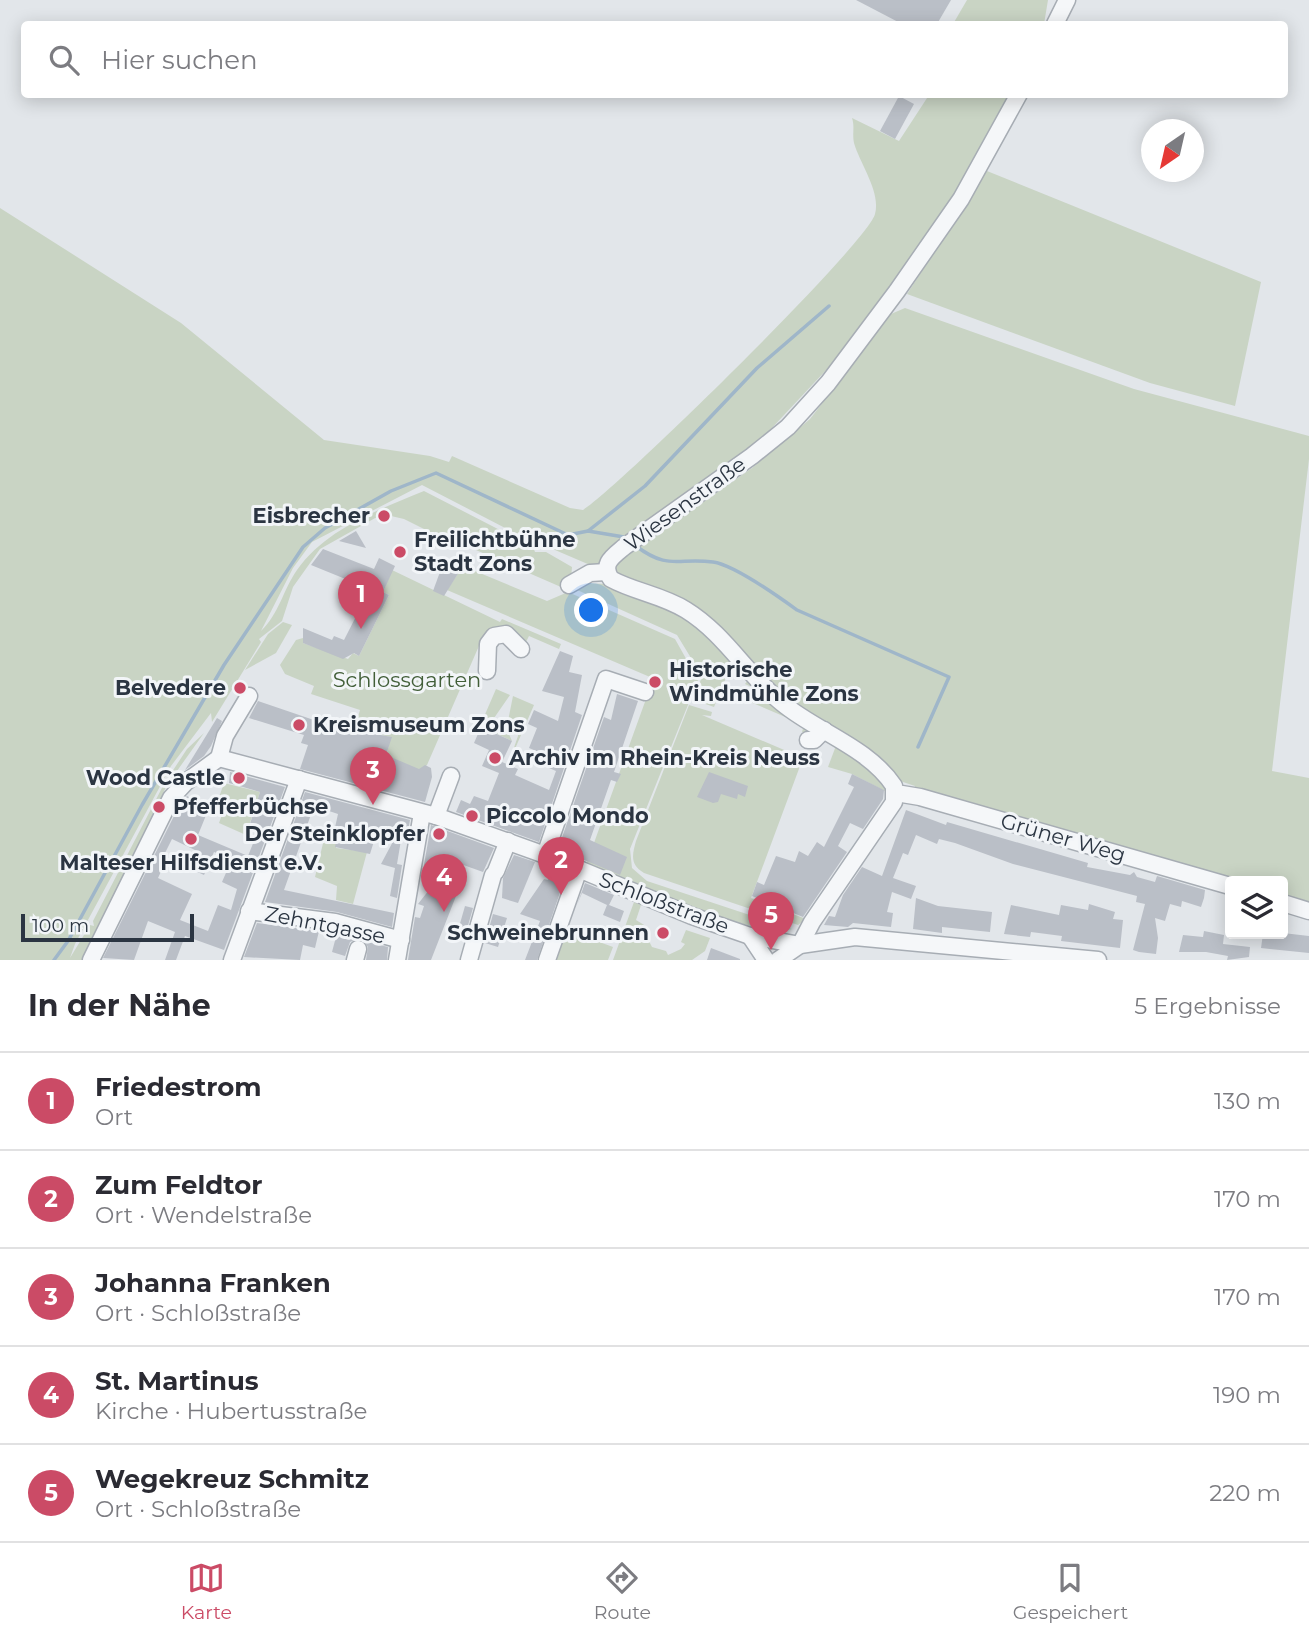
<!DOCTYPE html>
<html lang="de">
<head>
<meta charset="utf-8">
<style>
	:root { --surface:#fff; --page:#f7f7f7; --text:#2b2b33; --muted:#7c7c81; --line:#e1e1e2; --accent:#cb4b66 }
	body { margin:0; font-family:Montserrat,sans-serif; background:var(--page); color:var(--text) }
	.controls { position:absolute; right:21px; bottom:21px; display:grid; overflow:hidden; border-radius:7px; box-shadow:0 4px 18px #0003 }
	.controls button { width:63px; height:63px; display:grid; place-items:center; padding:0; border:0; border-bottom:2px solid var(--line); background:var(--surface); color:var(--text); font:35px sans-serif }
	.compass { position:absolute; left:1141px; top:119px; width:63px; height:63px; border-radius:50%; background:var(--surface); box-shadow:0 4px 18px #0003; rotate:214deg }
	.scale { position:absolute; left:21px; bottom:18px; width:173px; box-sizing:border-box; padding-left:7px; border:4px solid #2b3542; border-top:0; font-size:19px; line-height:24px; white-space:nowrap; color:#2b3542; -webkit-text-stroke:5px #f2f5f8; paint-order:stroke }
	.you { position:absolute; left:592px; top:611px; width:24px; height:24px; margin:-18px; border:5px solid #fff; border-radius:50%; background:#1a73e8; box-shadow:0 0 0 10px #1a73e833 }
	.badge { display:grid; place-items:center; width:46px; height:46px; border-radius:50%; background:var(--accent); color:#fff; font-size:23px; font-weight:700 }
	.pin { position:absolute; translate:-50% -58px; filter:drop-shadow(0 2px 4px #0008) }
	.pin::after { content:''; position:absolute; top:37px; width:24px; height:21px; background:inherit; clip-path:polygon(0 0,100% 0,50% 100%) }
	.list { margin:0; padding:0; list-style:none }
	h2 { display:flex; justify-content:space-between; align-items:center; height:91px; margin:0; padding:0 28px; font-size:30px }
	h2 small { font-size:23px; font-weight:400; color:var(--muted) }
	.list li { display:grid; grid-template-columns:46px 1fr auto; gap:21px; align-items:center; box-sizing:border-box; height:98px; padding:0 28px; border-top:2px solid var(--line) }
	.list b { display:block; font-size:26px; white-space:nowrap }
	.list p { margin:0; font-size:23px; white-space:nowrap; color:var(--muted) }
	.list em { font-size:23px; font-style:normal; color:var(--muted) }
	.icon { flex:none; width:38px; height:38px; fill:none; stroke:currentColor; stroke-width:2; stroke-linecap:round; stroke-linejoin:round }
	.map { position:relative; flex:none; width:1309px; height:960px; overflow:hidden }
	.search { position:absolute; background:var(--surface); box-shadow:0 4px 18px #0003; left:21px; right:21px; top:21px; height:77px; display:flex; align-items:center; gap:18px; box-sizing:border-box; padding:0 24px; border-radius:7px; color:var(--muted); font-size:26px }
	.sheet { height:581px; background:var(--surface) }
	nav { display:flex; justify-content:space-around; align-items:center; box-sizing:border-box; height:98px; border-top:2px solid var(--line); background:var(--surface); font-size:19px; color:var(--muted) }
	nav a { display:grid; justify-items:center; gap:4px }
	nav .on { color:var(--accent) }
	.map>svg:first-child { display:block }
</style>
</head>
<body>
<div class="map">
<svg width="1309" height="960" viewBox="0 0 1309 960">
	<rect width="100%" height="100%" fill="#e2e6ea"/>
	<g fill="#c9d4c4">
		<polygon points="967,0 1048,0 1044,24 953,24"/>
		<path d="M929,95H1012L972,173L844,351L770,430L719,475L634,538L642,544L752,468L810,419L891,314L905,308L1134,389L1309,436V459L1272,771L1309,778V907L1283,899V881H1230L914,789L915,786L900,781L782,696L722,633L590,565L513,532L422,485L312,542L293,568L261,631C279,614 283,590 297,570C326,529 378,510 424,491L533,547L535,552H546L572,567L571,579L561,587L469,547L466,550L404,519L391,516L385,509L378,511L377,517L320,549L293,587L282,621L259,639L261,642L212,722L211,713L171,766L75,944L70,958L90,925L94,926L93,921L164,784L187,749L204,733L167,785L83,960H0V208L181,323L324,440L430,456L449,462L452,456L570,508L583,510C619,487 868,243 875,214C881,192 860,164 854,143C852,133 855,127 852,118L899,141Z"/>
		<polygon points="987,171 1261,282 1235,406 1150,383 907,294"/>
		<path d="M463,566L547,601L568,592L675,639L698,680L630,849L632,868L647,881L792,929C758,940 624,880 586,865L650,688H659L661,678L656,675L650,677L447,590Z"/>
		<polygon points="392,570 500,622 502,619 561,644 559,649 529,636 525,644 513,630 504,627 482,639 427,765 420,771 385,760 391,737 354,730 360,710 311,694 314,686 285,674 280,665 296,640 303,638 303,643 348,659 353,653 359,656 389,595 383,592"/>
		<polygon points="583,583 606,584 691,618 740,668 738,672 730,668 714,707 694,700 702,676 677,635 575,589"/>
		<polygon points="283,622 292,625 276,653 245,670 268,634"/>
		<polygon points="748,680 815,729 808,734 802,732 804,725 748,701 754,688 745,684"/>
		<polygon points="496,689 510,695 492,721 483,720 490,725 489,729 497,726 501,734 508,732 512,741 480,726"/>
		<polygon points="513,696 534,705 508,765 518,736 517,728 508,721"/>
		<path d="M689,705L712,712L711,716L702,715L803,758L751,898L806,919L798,925L644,873C630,865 632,855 636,841Z"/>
		<polygon points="837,743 862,760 887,788 885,791 852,774 828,767"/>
		<polygon points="224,783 260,792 246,835 219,823 224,809 216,806"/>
		<polygon points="324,839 336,843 336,848 367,852 353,904 336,900 337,886 315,877"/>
		<polygon points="634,902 641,905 636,920 649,928 646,935 652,947 666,951 668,955 681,949 685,944 681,942 686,930 710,938 705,951 692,960 613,960"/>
		<polygon points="561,928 613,947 608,960 550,960"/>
	</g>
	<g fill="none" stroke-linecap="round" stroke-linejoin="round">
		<g stroke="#9fb6c9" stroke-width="3.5">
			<polyline points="588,531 645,486 757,368 829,306"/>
			<path d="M636,546C669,571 678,557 713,562C735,565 779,597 797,610L949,677L918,747"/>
			<polyline points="54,960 68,941 142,805 224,665 303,547 325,528 391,491 436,473 568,535 588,531 624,537"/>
		</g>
	</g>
	<g fill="#babfc7" fill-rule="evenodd">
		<polygon points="856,0 951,0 937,24 902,24"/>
		<polygon points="899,96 914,104 895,139 880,131"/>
		<polygon points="356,531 366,548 339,541"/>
		<polygon points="323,549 374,569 379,558 395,566 383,592 389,595 359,656 354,653 343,659 303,643 303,628 332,640 334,636 344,640 370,589 311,565"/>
		<polygon points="444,561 461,569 444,596 433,591"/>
		<polygon points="560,651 573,656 569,672 582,675 575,712 582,715 539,842 456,812 461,800 470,804 474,796 488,801 499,773 482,766 489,750 474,743 481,727 512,741 502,762 518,769 515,775 549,790 556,771 549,768 553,758 529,748 537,728 528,724 534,710 558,721 564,697 542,691"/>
		<polygon points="617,694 638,701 614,772 621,774 617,782 611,780 590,840 627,857 620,875 558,849 604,717 611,720"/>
		<polygon points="258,701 352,733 352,730 392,737 386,755 419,769 425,765 431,768 432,777 425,802 300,769 308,745 301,743 304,735 249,718"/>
		<polygon points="217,718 222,721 211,746 204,756 185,770"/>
		<path d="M230,772L285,787L224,950L185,936L176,960H165L175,932L148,921L134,960L103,958L180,804L187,796L209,808L198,835L248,856L258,831L249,827L260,792L229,783ZM172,839L197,851L189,868L204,875L214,852L232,859L222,882L237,889L231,910L218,905L208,931L180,920L192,894L158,878L164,865L160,863Z"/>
		<polygon points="709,772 748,786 745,797 738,794 737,799 721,794 718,802 713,803 697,797"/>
		<polygon points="852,774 884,790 883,799 863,829 850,823 838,846 847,852 803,917 752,896 757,882 764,885 776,856 795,862 799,851 808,856 817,842 824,847 854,787 848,784"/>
		<polygon points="305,792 410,820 406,842 401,840 397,864 402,865 397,898 390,896 395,868 381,864 397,834 378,828 370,854 335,847 336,842 332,841 338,814 314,806 284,890 394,913 392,927 337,912 265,902"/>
		<polygon points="906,810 946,825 947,822 1088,863 1087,867 1130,875 1134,872 1137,877 1155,882 1157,876 1205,890 1204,898 1201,907 1182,901 1181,907 1170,904 1165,921 1155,918 1158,938 1156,954 1139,952 1133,950 1145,904 1136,902 1137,896 1013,864 955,843 939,839 937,844 916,835 908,855 903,853 893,878 916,886 911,899 892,892 887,912 893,913 891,927 853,923 848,927 824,925 829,916 835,917 843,895 862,867 882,876"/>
		<polygon points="431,825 494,848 483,872 455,862 437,887 456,896 431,960 408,960 415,917 420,918 424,906 418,904 429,890 432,878 422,876"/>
		<polygon points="514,855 535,862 518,903 502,898 503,878"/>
		<polygon points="552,869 566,875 537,960 525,960 540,921 520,914 544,879 548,880"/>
		<polygon points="585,883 614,895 609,905 624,911 620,922 603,915 607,905 582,893 577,905"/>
		<polygon points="916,898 938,906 992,912 990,932 942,927 942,933 913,929"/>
		<polygon points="1089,904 1115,912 1113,919 1123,920 1120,948 1061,941 1062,936 1031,932 1030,937 1004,934 1011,905 1059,915 1061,905 1088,910"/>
		<polygon points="465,906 473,908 465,936 457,934"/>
		<polygon points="493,914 507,918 498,947 485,943"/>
		<polygon points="257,923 319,931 315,948 303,945 300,960 244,957"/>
		<polygon points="1204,931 1224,935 1223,944 1250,947 1249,957 1227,960 1228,956 1206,952 1179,952 1183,935 1203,937"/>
		<polygon points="337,933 357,939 350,942 345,956 332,952"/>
		<polygon points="1283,933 1309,936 1309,953 1261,948 1263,934"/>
		<polygon points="364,941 388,947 387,960 366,960 368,947"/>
		<polygon points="711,948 740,959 740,960 707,960"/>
	</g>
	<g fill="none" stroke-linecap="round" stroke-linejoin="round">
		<defs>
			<g id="minor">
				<polyline points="1055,24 1067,0"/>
				<polyline points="569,585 590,573 606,572"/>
				<polyline points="487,671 488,644 494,636 506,634 521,649"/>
				<polyline points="808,740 814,740 824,730"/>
				<polyline points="219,758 436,816 545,855 692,916 750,936 800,945"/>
				<polyline points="219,758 225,736 249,696"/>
				<polyline points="896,793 920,797 1230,886"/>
				<polyline points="436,816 451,776"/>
				<polyline points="545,855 606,679 645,692"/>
				<polyline points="496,871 508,841"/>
				<polyline points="1283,903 1309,911"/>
				<polyline points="249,911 335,922 401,940"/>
				<polyline points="750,936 766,960"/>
				<path d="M800,945L812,922L894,802V786C868,747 817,732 782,703C747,675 725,634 686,610C662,595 635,592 611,579C601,564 612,557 624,547L752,456L788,427L828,383L897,291L961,199L1019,94"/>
				<polyline points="91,960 171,798 186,782 219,758"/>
				<polyline points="232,960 299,779"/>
				<polyline points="355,960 358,949"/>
				<polyline points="397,960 422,813"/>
				<polyline points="469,960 493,875"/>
				<polyline points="547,960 579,869"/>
				<polyline points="778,960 800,945 855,937 1098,960"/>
			</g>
		</defs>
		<use href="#minor" stroke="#a7adb4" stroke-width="19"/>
		<use href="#minor" stroke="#f5f7f9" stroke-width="16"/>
	</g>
	<g fill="#cb4b66" stroke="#f2f5f8" stroke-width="2.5">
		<circle cx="384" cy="516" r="7"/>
		<circle cx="400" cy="552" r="7"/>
		<circle cx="655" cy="682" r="7"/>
		<circle cx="240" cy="688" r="7"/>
		<circle cx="299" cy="725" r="7"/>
		<circle cx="495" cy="758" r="7"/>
		<circle cx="239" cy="778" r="7"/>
		<circle cx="159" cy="807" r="7"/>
		<circle cx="472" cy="816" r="7"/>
		<circle cx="439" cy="834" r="7"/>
		<circle cx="191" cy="839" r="7"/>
		<circle cx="663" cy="933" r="7"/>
	</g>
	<g text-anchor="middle" stroke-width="6" stroke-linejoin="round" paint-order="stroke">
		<g font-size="21" fill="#2b3542" stroke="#f2f5f8">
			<text transform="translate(685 504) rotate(-36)" y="7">Wiesenstraße</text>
			<text transform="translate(1063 838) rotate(16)" y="7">Grüner Weg</text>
			<text transform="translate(664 903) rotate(21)" y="7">Schloßstraße</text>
			<text transform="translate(325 925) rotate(11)" y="7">Zehntgasse</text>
		</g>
		<g font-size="21" font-weight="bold" fill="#2b3542" stroke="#f2f5f8" text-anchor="start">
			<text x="370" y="523" text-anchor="end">Eisbrecher</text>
			<text x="414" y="547">Freilichtbühne<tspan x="414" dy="24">Stadt Zons</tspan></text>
			<text x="669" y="677">Historische<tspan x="669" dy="24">Windmühle Zons</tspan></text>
			<text x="226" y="695" text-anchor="end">Belvedere</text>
			<text x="313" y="732">Kreismuseum Zons</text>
			<text x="509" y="765">Archiv im Rhein-Kreis Neuss</text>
			<text x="225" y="785" text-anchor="end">Wood Castle</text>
			<text x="173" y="814">Pfefferbüchse</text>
			<text x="486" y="823">Piccolo Mondo</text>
			<text x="425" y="841" text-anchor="end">Der Steinklopfer</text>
			<text x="191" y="870" text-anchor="middle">Malteser Hilfsdienst e.V.</text>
			<text x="649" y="940" text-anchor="end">Schweinebrunnen</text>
		</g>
		<g font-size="21" fill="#415e38" stroke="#f2f5f8">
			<text x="407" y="687">Schlossgarten</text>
		</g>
	</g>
</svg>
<div class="controls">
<button><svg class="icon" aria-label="layers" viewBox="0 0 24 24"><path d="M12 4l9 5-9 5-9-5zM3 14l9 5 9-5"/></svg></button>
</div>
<svg class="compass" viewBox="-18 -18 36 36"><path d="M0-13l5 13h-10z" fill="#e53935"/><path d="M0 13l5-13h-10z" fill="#7c7c81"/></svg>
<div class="scale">100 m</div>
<div class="you"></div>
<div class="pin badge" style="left:361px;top:629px">1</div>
<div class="pin badge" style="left:561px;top:895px">2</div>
<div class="pin badge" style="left:373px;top:805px">3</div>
<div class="pin badge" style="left:444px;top:912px">4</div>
<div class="pin badge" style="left:771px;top:950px">5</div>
<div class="search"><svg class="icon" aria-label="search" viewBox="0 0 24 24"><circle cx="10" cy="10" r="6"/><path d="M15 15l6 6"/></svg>Hier suchen</div>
</div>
<section class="sheet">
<h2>In der Nähe<small>5 Ergebnisse</small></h2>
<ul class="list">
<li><span class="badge">1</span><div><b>Friedestrom</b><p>Ort</p></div><em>130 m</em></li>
<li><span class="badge">2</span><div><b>Zum Feldtor</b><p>Ort · Wendelstraße</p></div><em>170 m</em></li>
<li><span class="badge">3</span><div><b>Johanna Franken</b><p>Ort · Schloßstraße</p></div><em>170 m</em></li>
<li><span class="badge">4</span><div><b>St. Martinus</b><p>Kirche · Hubertusstraße</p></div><em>190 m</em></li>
<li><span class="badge">5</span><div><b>Wegekreuz Schmitz</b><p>Ort · Schloßstraße</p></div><em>220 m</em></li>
</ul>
</section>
<nav>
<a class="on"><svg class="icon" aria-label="map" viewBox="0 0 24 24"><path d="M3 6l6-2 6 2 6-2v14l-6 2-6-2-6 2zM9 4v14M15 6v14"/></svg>Karte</a>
<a><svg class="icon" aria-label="directions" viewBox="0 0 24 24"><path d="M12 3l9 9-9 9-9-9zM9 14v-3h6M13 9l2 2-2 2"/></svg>Route</a>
<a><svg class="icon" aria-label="saved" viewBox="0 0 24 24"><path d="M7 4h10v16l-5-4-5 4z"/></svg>Gespeichert</a>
</nav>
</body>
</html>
